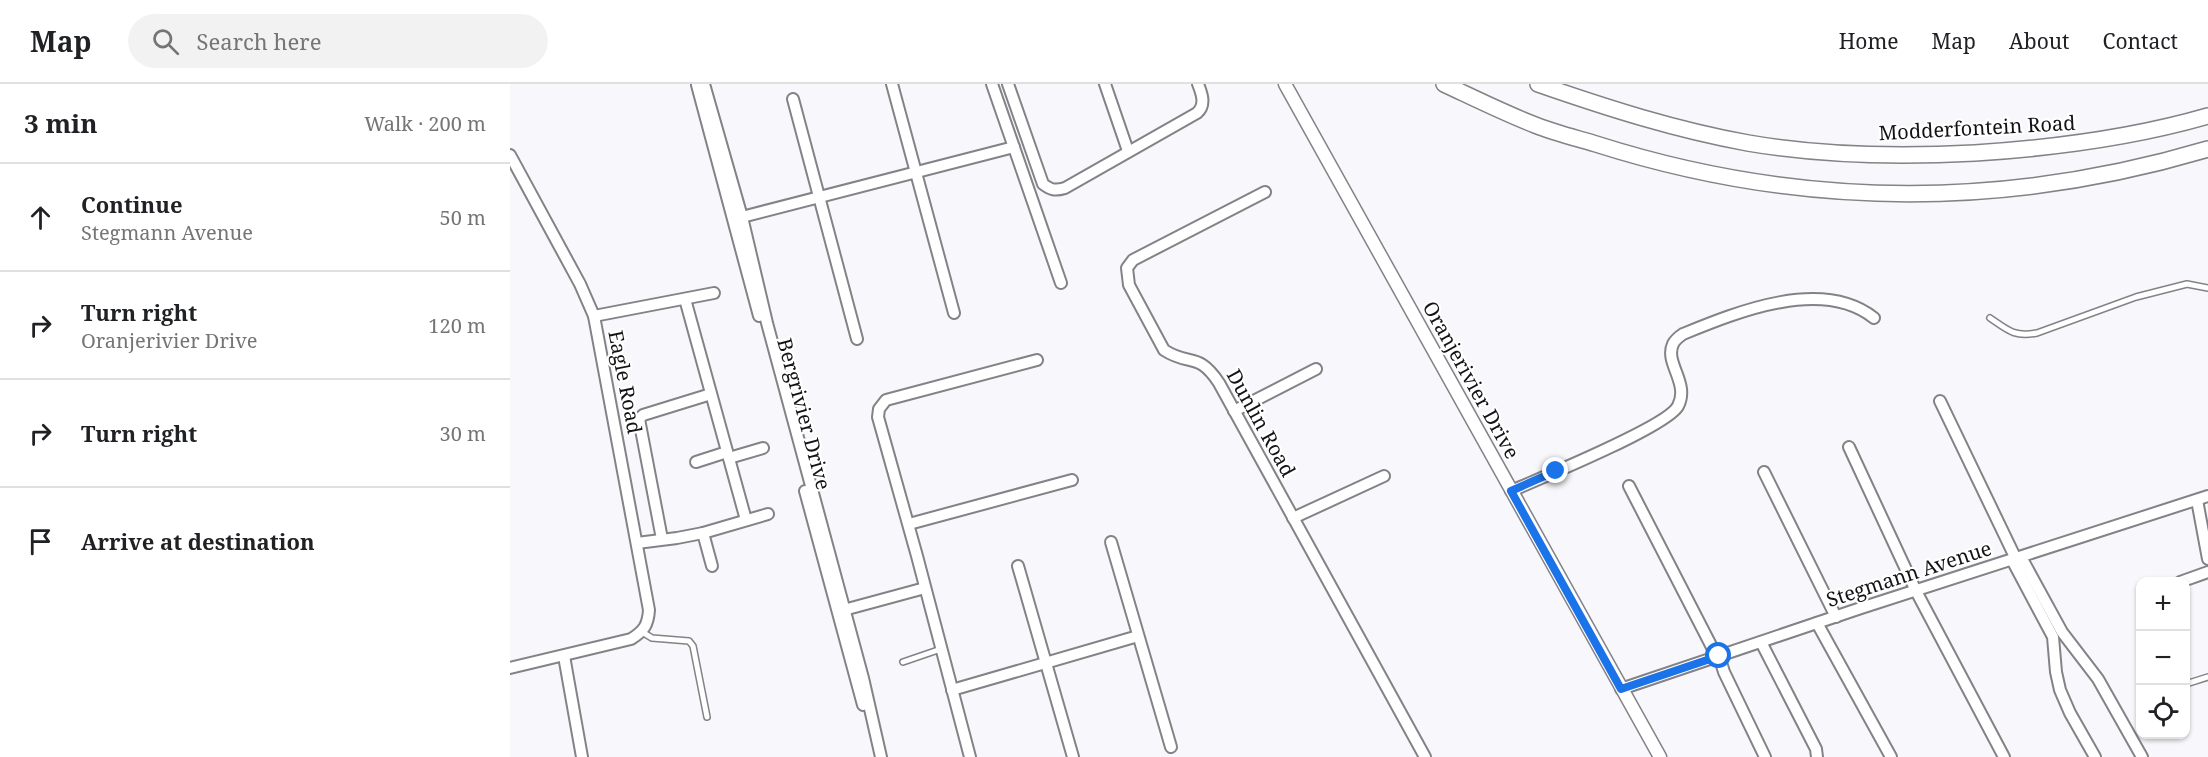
<!DOCTYPE html>
<html lang="en">
<head>
<meta charset="utf-8">
<style>
	:root { --surface:#fff; --page:#f2f2f2; --text:#202124; --muted:#757577; --line:#e0e0e0 }
	body { margin:0; font-family:"Noto Serif",serif; background:var(--page); color:var(--text) }
	.controls { position:absolute; right:18px; bottom:18px; display:grid; overflow:hidden; border-radius:12px; box-shadow:0 2px 4px #0004 }
	.controls button { width:54px; height:54px; display:grid; place-items:center; padding:0; border:0; border-bottom:2px solid var(--line); background:var(--surface); color:var(--text); font:30px sans-serif }
	.stop { position:absolute; width:18px; height:18px; margin:-14px; border:4px solid #1a73e8; border-radius:50%; background:#fff }
	.stop.end { background:#1a73e8; border-color:#fff; box-shadow:0 2px 6px #0008 }
	.list { margin:0; padding:0; list-style:none }
	h2 { display:flex; justify-content:space-between; align-items:center; height:78px; margin:0; padding:0 24px; font-size:26px }
	h2 small { font-size:20px; font-weight:400; color:var(--muted) }
	.list li { display:grid; grid-template-columns:39px 1fr auto; gap:18px; align-items:center; box-sizing:border-box; height:108px; padding:0 24px; border-top:2px solid var(--line) }
	.list b { display:block; font-size:22px; white-space:nowrap }
	.list p { margin:0; font-size:20px; white-space:nowrap; color:var(--muted) }
	.list em { font-size:20px; font-style:normal; color:var(--muted) }
	.icon { flex:none; width:33px; height:33px; fill:none; stroke:currentColor; stroke-width:2; stroke-linecap:round; stroke-linejoin:round }
	.map { position:relative; flex:none; width:1698px; height:673px; overflow:hidden }
	header { display:flex; align-items:center; gap:36px; box-sizing:border-box; height:84px; padding:0 30px; background:var(--surface); border-bottom:2px solid var(--line) }
	header strong { font-size:28px }
	nav { display:flex; gap:33px; margin-inline-start:auto; font-size:21px }
	.search { width:420px; height:54px; background:var(--page); display:flex; align-items:center; gap:15px; box-sizing:border-box; padding:0 21px; border-radius:33px; color:var(--muted); font-size:22px }
	main { display:flex }
	aside { flex:1; background:var(--surface) }
	.map>svg:first-child { display:block }
</style>
</head>
<body>
<header>
<strong>Map</strong>
<div class="search"><svg class="icon" aria-label="search" viewBox="0 0 24 24"><circle cx="10" cy="10" r="6"/><path d="M15 15l6 6"/></svg>Search here</div>
<nav><a>Home</a><a>Map</a><a>About</a><a>Contact</a></nav>
</header>
<main>
<aside>
<h2>3 min<small>Walk · 200 m</small></h2>
<ul class="list">
<li><svg class="icon" aria-label="ahead" viewBox="0 0 24 24"><path d="M12 20V5M6 11l6-6 6 6"/></svg><div><b>Continue</b><p>Stegmann Avenue</p></div><em>50 m</em></li>
<li><svg class="icon" aria-label="right" viewBox="0 0 24 24"><path d="M7 20v-9h11M14 6l5 5-5 5"/></svg><div><b>Turn right</b><p>Oranjerivier Drive</p></div><em>120 m</em></li>
<li><svg class="icon" aria-label="right" viewBox="0 0 24 24"><path d="M7 20v-9h11M14 6l5 5-5 5"/></svg><div><b>Turn right</b></div><em>30 m</em></li>
<li><svg class="icon" aria-label="arrive" viewBox="0 0 24 24"><path d="M6 21V4h12l-3 4 3 4H6"/></svg><div><b>Arrive at destination</b></div></li>
</ul>
</aside>
<div class="map">
<svg width="1698" height="673" viewBox="0 0 1698 673">
	<rect width="100%" height="100%" fill="#f7f7fc"/>
	<g fill="none" stroke-linecap="round" stroke-linejoin="round">
		<defs>
			<g id="service">
				<path d="M1480,234C1499,247 1504,253 1527,249L1626,213L1677,200L1698,204"/>
				<polyline points="132,548 142,554 179,557 183,562 197,633"/>
				<polyline points="393,578 431,565"/>
				<polyline points="1679,599 1698,593"/>
			</g>
			<g id="minor">
				<polyline points="194,0 232,133 257,239 353,594 371,673"/>
				<polyline points="382,0 444,229"/>
				<polyline points="482,0 551,199"/>
				<path d="M498,0L533,100C541,106 545,107 555,104L687,29C696,21 692,10 688,0"/>
				<polyline points="595,0 618,67"/>
				<polyline points="187,1 249,232"/>
				<polyline points="283,15 347,255"/>
				<path d="M0,71L70,200L84,232L139,526C138,541 134,547 121,555L0,584"/>
				<path d="M755,108L623,176L617,184L619,201L654,266C680,283 688,267 709,299L915,673"/>
				<polyline points="228,134 504,63"/>
				<polyline points="175,215 236,436"/>
				<polyline points="84,232 204,209"/>
				<polyline points="1430,317 1506,475"/>
				<polyline points="724,327 806,285"/>
				<polyline points="1339,363 1406,507 1494,673"/>
				<polyline points="219,374 253,364"/>
				<polyline points="186,378 217,368"/>
				<polyline points="1254,388 1326,533"/>
				<polyline points="1119,402 1207,573"/>
				<polyline points="295,407 353,621"/>
				<path d="M1001,407C1029,395 1158,342 1168,322C1180,299 1154,279 1163,260C1165,256 1170,252 1173,250C1227,228 1312,193 1364,234"/>
				<polyline points="1687,416 1698,475"/>
				<polyline points="783,434 874,392"/>
				<polyline points="399,440 562,396"/>
				<polyline points="193,449 202,482"/>
				<polyline points="152,455 129,335 133,331 201,310"/>
				<polyline points="601,458 661,663"/>
				<polyline points="127,459 167,454 193,449 258,430"/>
				<polyline points="1511,473 1552,548 1588,595 1632,673"/>
				<polyline points="1502,476 1543,553 1546,588 1550,606 1560,629 1585,673"/>
				<polyline points="508,482 563,673"/>
				<polyline points="1670,498 1698,488"/>
				<polyline points="330,527 415,504"/>
				<polyline points="1307,539 1381,673"/>
				<polyline points="1251,558 1306,665 1307,673"/>
				<polyline points="54,572 72,673"/>
				<polyline points="1209,572 1214,588 1255,673"/>
				<polyline points="1111,605 1351,524 1698,412"/>
				<polyline points="442,606 628,552"/>
				<polyline points="460,673 407,472 368,333 369,325 376,316 527,276"/>
			</g>
			<polyline id="tertiary" points="775,0 1150,673"/>
			<g id="primary">
				<path d="M934,0C964,14 994,29 1025,41C1045,49 1066,54 1086,60C1290,125 1493,126 1698,65"/>
				<path d="M1028,0C1097,24 1166,46 1238,59C1313,72 1389,73 1465,69C1544,64 1622,54 1698,32"/>
			</g>
		</defs>
		<use href="#service" stroke="#838387" stroke-width="8"/>
		<use href="#minor" stroke="#838387" stroke-width="14"/>
		<use href="#tertiary" stroke="#838387" stroke-width="15"/>
		<use href="#primary" stroke="#838387" stroke-width="18"/>
		<use href="#service" stroke="#fff" stroke-width="5"/>
		<use href="#minor" stroke="#fff" stroke-width="10"/>
		<use href="#tertiary" stroke="#fff" stroke-width="12"/>
		<use href="#primary" stroke="#fff" stroke-width="15"/>
	</g>
	<g fill="none" stroke-linecap="round" stroke-linejoin="round">
		<polyline stroke="#1a73e8" stroke-width="8" points="1046,387 1001,407 1111,605 1209,572"/>
	</g>
	<g text-anchor="middle" stroke-width="4.5" stroke-linejoin="round" paint-order="stroke">
		<g font-size="20" fill="#131315" stroke="#fff">
			<text transform="translate(1467 44) rotate(-3)" y="7">Modderfontein Road</text>
			<text transform="translate(961 296) rotate(61)" y="7">Oranjerivier Drive</text>
			<text transform="translate(115 298) rotate(79)" y="7">Eagle Road</text>
			<text transform="translate(294 330) rotate(75)" y="7">Bergrivier Drive</text>
			<text transform="translate(751 339) rotate(61)" y="7">Dunlin Road</text>
			<text transform="translate(1399 490) rotate(-18)" y="7">Stegmann Avenue</text>
		</g>
	</g>
</svg>
<div class="controls">
<button>+</button>
<button>−</button>
<button><svg class="icon" aria-label="locate" viewBox="0 0 24 24"><circle cx="12" cy="12" r="6"/><path d="M12 2v4M12 18v4M2 12h4M18 12h4"/></svg></button>
</div>
<div class="stop" style="left:1209px;top:572px"></div>
<div class="stop end" style="left:1046px;top:387px"></div>
</div>
</main>
</body>
</html>
